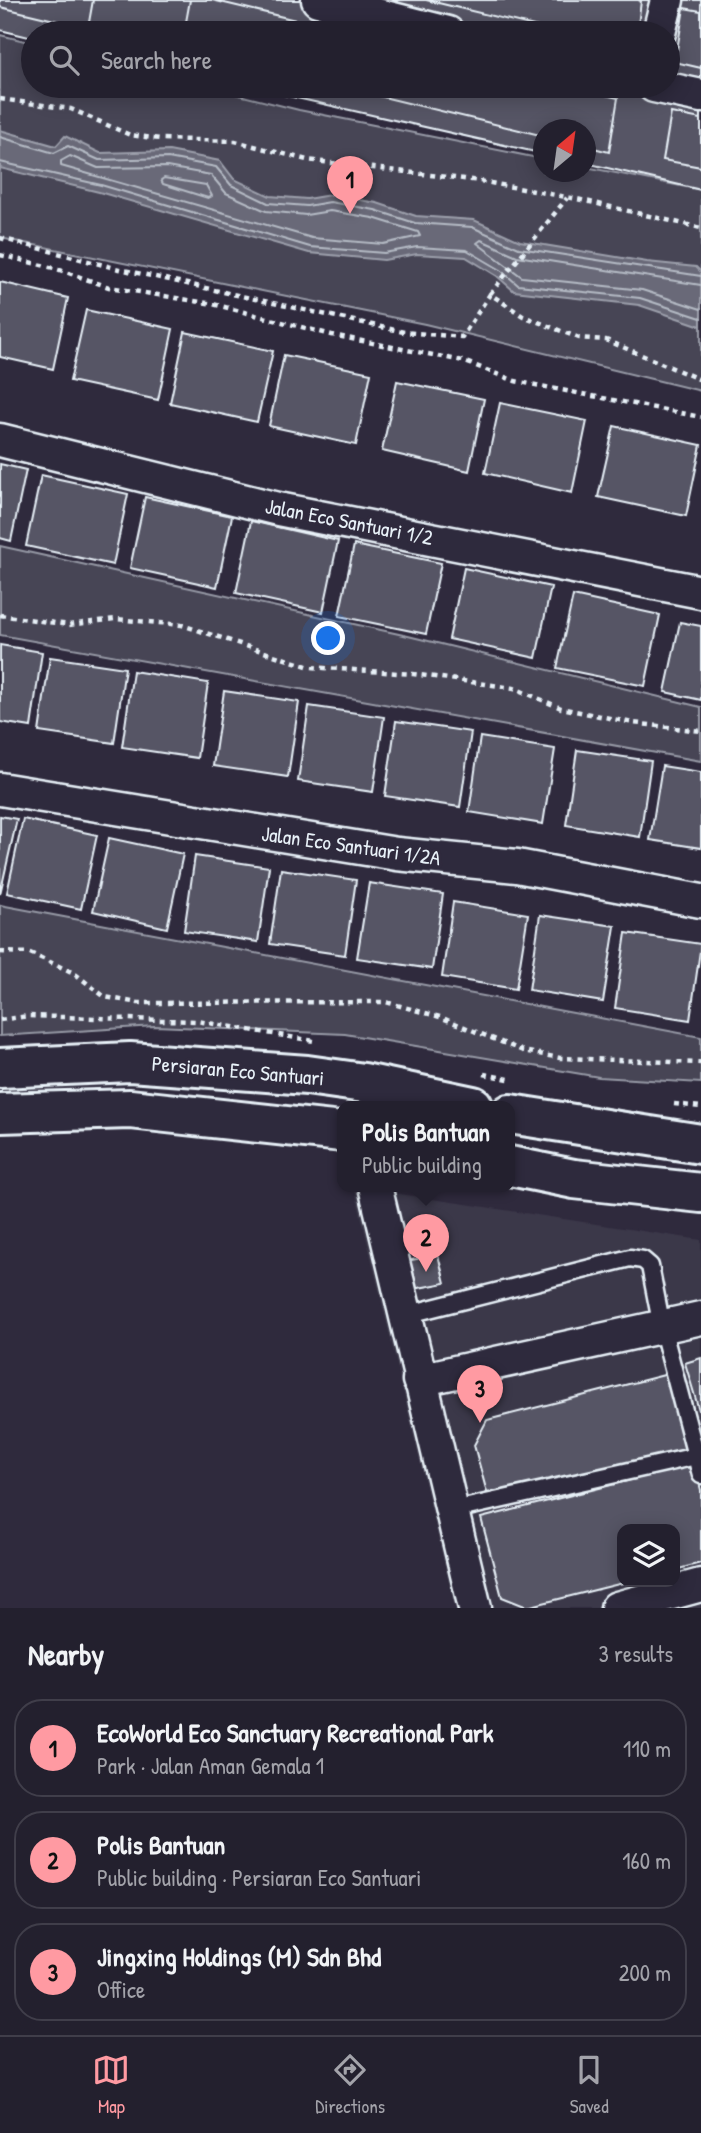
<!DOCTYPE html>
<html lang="en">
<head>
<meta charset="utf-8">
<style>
	:root { --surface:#23202e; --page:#2b2836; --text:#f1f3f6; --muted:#a3a3aa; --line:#403e4a; --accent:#ff9aa2 }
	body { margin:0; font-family:"Patrick Hand",sans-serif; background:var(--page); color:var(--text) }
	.controls { position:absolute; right:21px; bottom:21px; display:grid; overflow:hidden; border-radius:14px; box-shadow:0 4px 18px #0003 }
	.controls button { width:63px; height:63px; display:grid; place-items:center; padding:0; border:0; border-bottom:2px solid var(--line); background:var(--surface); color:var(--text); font:35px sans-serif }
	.compass { position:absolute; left:533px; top:119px; width:63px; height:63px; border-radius:50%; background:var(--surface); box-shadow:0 4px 18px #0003; rotate:29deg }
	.you { position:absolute; left:329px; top:639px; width:24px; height:24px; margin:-18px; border:5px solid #fff; border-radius:50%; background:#1a73e8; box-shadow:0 0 0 10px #1a73e833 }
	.badge { display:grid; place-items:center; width:46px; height:46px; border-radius:50%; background:var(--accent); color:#111; font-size:23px; font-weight:700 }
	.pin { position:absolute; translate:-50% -58px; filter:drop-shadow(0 2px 4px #0008) }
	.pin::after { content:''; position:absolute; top:37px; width:24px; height:21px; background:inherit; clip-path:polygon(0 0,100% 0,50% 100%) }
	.popup { position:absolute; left:337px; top:1101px; width:178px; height:91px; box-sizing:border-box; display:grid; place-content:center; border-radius:14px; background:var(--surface); filter:drop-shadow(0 2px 5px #0005); font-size:23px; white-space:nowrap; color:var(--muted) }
	.popup b { font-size:26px; color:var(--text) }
	.popup::after { content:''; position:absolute; left:50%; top:100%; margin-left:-14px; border:14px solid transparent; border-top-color:var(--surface) }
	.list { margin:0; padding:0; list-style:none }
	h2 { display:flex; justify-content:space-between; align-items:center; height:91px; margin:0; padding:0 28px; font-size:30px }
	h2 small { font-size:23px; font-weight:400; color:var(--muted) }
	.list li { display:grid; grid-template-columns:46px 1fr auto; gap:21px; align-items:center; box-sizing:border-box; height:98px; margin:0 14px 14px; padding:0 14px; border:2px solid var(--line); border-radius:28px }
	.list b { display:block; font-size:26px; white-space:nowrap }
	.list p { margin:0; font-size:23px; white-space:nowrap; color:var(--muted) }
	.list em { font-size:23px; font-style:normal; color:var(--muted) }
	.icon { flex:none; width:38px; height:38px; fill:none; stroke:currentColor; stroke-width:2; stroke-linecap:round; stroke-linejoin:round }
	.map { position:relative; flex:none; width:701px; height:1608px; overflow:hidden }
	.search { position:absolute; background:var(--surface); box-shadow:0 4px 18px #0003; left:21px; right:21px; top:21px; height:77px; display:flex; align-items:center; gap:18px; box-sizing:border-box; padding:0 24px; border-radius:38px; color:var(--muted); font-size:26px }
	.sheet { height:427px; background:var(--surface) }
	nav { display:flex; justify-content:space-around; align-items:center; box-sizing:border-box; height:98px; border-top:2px solid var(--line); background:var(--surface); font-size:19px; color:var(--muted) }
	nav a { display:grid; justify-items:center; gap:4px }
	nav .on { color:var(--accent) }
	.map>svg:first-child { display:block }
</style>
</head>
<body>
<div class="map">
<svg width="701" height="1608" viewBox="0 0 701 1608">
	<rect width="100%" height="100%" fill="#2f2a3d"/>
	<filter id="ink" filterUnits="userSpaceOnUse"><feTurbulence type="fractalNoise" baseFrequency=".0143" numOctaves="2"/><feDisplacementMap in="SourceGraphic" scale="14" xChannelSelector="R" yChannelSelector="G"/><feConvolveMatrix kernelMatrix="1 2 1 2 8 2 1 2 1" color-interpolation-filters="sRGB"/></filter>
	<g filter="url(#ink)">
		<path fill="#3b3749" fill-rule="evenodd" d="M354,1187L701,1240V1608H455ZM622,1529H675V1582H622Z"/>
		<g fill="#464455" stroke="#979aa6" stroke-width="2">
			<polygon points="0,35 33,43 33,86 203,86 299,110 543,159 544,172 586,172 586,167 701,190 701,391 425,324 0,238"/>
			<polygon points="0,546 408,636 701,707 701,761 0,635"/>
			<polygon points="0,905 701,1037 701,1083 599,1077 345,1034 155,1026 0,1036"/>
		</g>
		<polygon fill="#696978" stroke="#9c9fab" stroke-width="2" points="0,130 56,146 65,136 100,153 169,151 220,161 234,179 270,196 307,199 330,195 377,203 416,216 474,220 520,241 647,262 696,267 701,272 701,326 639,305 514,291 497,276 466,257 417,254 384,260 309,253 99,192 0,168"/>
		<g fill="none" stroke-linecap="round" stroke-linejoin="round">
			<g stroke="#b5bbc5" stroke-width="2">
				<polyline points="0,137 54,153 68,146 99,160 168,158 216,167 231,185 268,203 307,206 330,202 375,210 415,223 472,227 519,248 701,276"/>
				<polygon points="70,156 98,168 167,167 211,175 226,193 266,211 306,215 330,211 373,218 418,232 420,236 383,244 312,238 61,166 61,161"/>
				<polyline points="0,162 101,185 310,247 384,253 417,247 467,250 501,270 518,285 640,298 701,318"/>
				<polygon points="164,178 206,185 212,196 208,198 163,184 161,180"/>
				<polyline points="701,285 517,256 481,240 477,243 522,277 642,290 701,309"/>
			</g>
		</g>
		<g fill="#575565" stroke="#e8f1f8" stroke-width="2">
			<polygon points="0,0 701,0 701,190 586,163 586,130 544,130 544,154 244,86 668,86 668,33 33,33 33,38 0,30"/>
			<polygon points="0,0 93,0 88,28 0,7"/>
			<polygon points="190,0 212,0 350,33 184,33"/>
			<polygon points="426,0 638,0 641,1 637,33 563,33"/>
			<polygon points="684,8 701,11 701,68 675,62"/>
			<polygon points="338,86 568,86 618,98 609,152 586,146 586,130 544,130 544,136"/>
			<polygon points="671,113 701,119 701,167 663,160"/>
			<polygon points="0,282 68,298 53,369 0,357"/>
			<polygon points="86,310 173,329 158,400 70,381"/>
			<polygon points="185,332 273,351 257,422 170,403"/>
			<polygon points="284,355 371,373 356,445 269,426"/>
			<polygon points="397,381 484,399 469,471 382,451"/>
			<polygon points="500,403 587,421 572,493 485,473"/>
			<polygon points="614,426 701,445 686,516 598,497"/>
			<polygon points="0,464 26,470 11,541 0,538"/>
			<polygon points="41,475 128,494 113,565 26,546"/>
			<polygon points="145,497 232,516 217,587 130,568"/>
			<polygon points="251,521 338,541 323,612 236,593"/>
			<polygon points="354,545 441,563 426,634 339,616"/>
			<polygon points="464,568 551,587 536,658 449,639"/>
			<polygon points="573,596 660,615 645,686 557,668"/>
			<polygon points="680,622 701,626 701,700 665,692"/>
			<polygon points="0,645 42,652 31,727 0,722"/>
			<polygon points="50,657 125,668 114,743 39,732"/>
			<polygon points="133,671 208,683 197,758 122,747"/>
			<polygon points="224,691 299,702 288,777 213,766"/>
			<polygon points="309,706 384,717 373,792 298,781"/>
			<polygon points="396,721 471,732 460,807 385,796"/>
			<polygon points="480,737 555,749 543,824 469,812"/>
			<polygon points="577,750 651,761 640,837 566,825"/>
			<polygon points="662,766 701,772 701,848 650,840"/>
			<polygon points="0,816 17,819 0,894"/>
			<polygon points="23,819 97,835 81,909 7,893"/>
			<polygon points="109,838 183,854 167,928 93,911"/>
			<polygon points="195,856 269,867 258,942 184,931"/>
			<polygon points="281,869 356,880 345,955 270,944"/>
			<polygon points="369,883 443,894 432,969 357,958"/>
			<polygon points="453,902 528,914 516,989 442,977"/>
			<polygon points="540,915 615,926 603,1002 529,990"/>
			<polygon points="626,933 701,944 690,1020 615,1008"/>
			<polygon points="438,1255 445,1283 413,1289 406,1261"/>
			<polygon points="701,1358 701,1417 685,1363"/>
			<polygon points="672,1373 691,1449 489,1500 474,1445 487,1420"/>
			<polygon points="694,1464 701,1490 701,1563 675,1570 675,1529 622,1529 622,1582 627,1582 527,1607 502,1597 481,1518"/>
		</g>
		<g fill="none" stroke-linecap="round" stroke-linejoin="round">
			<defs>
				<g id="lane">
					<polyline points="405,1315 630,1258 643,1260 650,1266 662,1327 701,1475"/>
					<polyline points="450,1511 701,1455"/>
				</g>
				<g id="street">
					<polyline points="318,0 448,33"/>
					<polyline points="659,33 667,0"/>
					<polyline points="654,86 701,96"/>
					<polyline points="0,440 278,509 701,592"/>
					<polyline points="0,789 397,854 517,866 701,901"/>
					<polyline points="375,1186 475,1608"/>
					<polyline points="419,1380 701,1318"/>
					<polyline points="617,1608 701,1585"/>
				</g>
				<g id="secondary">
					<polyline points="0,1068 130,1062 307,1075 364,1083 473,1106"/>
					<polyline points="0,1113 130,1109 342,1132"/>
					<polyline points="510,1114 701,1144"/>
					<polyline points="510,1166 574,1179 701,1193"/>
				</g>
			</defs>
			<use href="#lane" stroke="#e8f1f8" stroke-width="21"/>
			<use href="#street" stroke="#e8f1f8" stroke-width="37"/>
			<use href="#secondary" stroke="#e8f1f8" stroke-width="44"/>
			<g stroke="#e8f1f8" stroke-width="4.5" stroke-dasharray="5 5" stroke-linecap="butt">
				<polyline points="0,99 71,109 130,135 160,139 235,141 307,160 480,181 577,199 701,228"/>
				<polyline points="0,238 115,268 404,332 462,337 490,294 523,316 579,338 606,340 701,380"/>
				<polyline points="0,255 54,268 109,287 213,304 332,335 463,361 515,381 701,417"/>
				<polyline points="490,294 567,198"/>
				<polyline points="0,615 69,625 115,619 182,625 310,667 413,674 514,688 561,708 633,723 701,731"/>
				<polyline points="0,952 30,953 74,973 105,997 138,1003 386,1002 440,1017 523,1051 560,1058 701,1063"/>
				<polyline points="0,1020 28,1016 197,1021 314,1041"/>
				<polyline points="484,1074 513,1080"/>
				<polyline points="674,1104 701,1107"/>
			</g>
			<use href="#lane" stroke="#2f2a3d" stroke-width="16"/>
			<use href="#street" stroke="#2f2a3d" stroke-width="32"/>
			<use href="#secondary" stroke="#2f2a3d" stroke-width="38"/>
		</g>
	</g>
	<g text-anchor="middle" stroke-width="6" stroke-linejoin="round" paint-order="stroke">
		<g font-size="21" fill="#e8f1f8" stroke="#2f2a3d">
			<text transform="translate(349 522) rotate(11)" y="7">Jalan Eco Santuari 1/2</text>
			<text transform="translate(351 846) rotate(8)" y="7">Jalan Eco Santuari 1/2A</text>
			<text transform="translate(238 1071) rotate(5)" y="7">Persiaran Eco Santuari</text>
		</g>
	</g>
</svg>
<div class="controls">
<button><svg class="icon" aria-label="layers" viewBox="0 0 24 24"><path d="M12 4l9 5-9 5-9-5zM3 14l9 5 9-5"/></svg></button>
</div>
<svg class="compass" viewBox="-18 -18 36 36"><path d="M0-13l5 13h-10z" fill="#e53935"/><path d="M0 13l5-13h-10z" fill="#a3a3aa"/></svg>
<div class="you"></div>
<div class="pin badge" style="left:350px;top:214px">1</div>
<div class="pin badge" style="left:426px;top:1272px">2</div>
<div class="popup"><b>Polis Bantuan</b>Public building</div>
<div class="pin badge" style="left:480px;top:1423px">3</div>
<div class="search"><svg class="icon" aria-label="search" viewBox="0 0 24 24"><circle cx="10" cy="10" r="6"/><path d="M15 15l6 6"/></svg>Search here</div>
</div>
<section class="sheet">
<h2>Nearby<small>3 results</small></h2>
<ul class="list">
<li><span class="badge">1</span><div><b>EcoWorld Eco Sanctuary Recreational Park</b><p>Park · Jalan Aman Gemala 1</p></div><em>110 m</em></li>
<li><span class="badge">2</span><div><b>Polis Bantuan</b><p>Public building · Persiaran Eco Santuari</p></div><em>160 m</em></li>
<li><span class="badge">3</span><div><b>Jingxing Holdings (M) Sdn Bhd</b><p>Office</p></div><em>200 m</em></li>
</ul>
</section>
<nav>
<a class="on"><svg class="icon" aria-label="map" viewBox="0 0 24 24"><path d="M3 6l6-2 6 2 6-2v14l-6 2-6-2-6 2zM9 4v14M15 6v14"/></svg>Map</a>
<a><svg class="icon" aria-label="directions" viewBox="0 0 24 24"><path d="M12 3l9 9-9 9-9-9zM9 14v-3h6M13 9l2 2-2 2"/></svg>Directions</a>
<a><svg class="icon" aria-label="saved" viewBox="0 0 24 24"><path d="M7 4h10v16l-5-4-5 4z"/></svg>Saved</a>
</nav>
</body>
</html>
